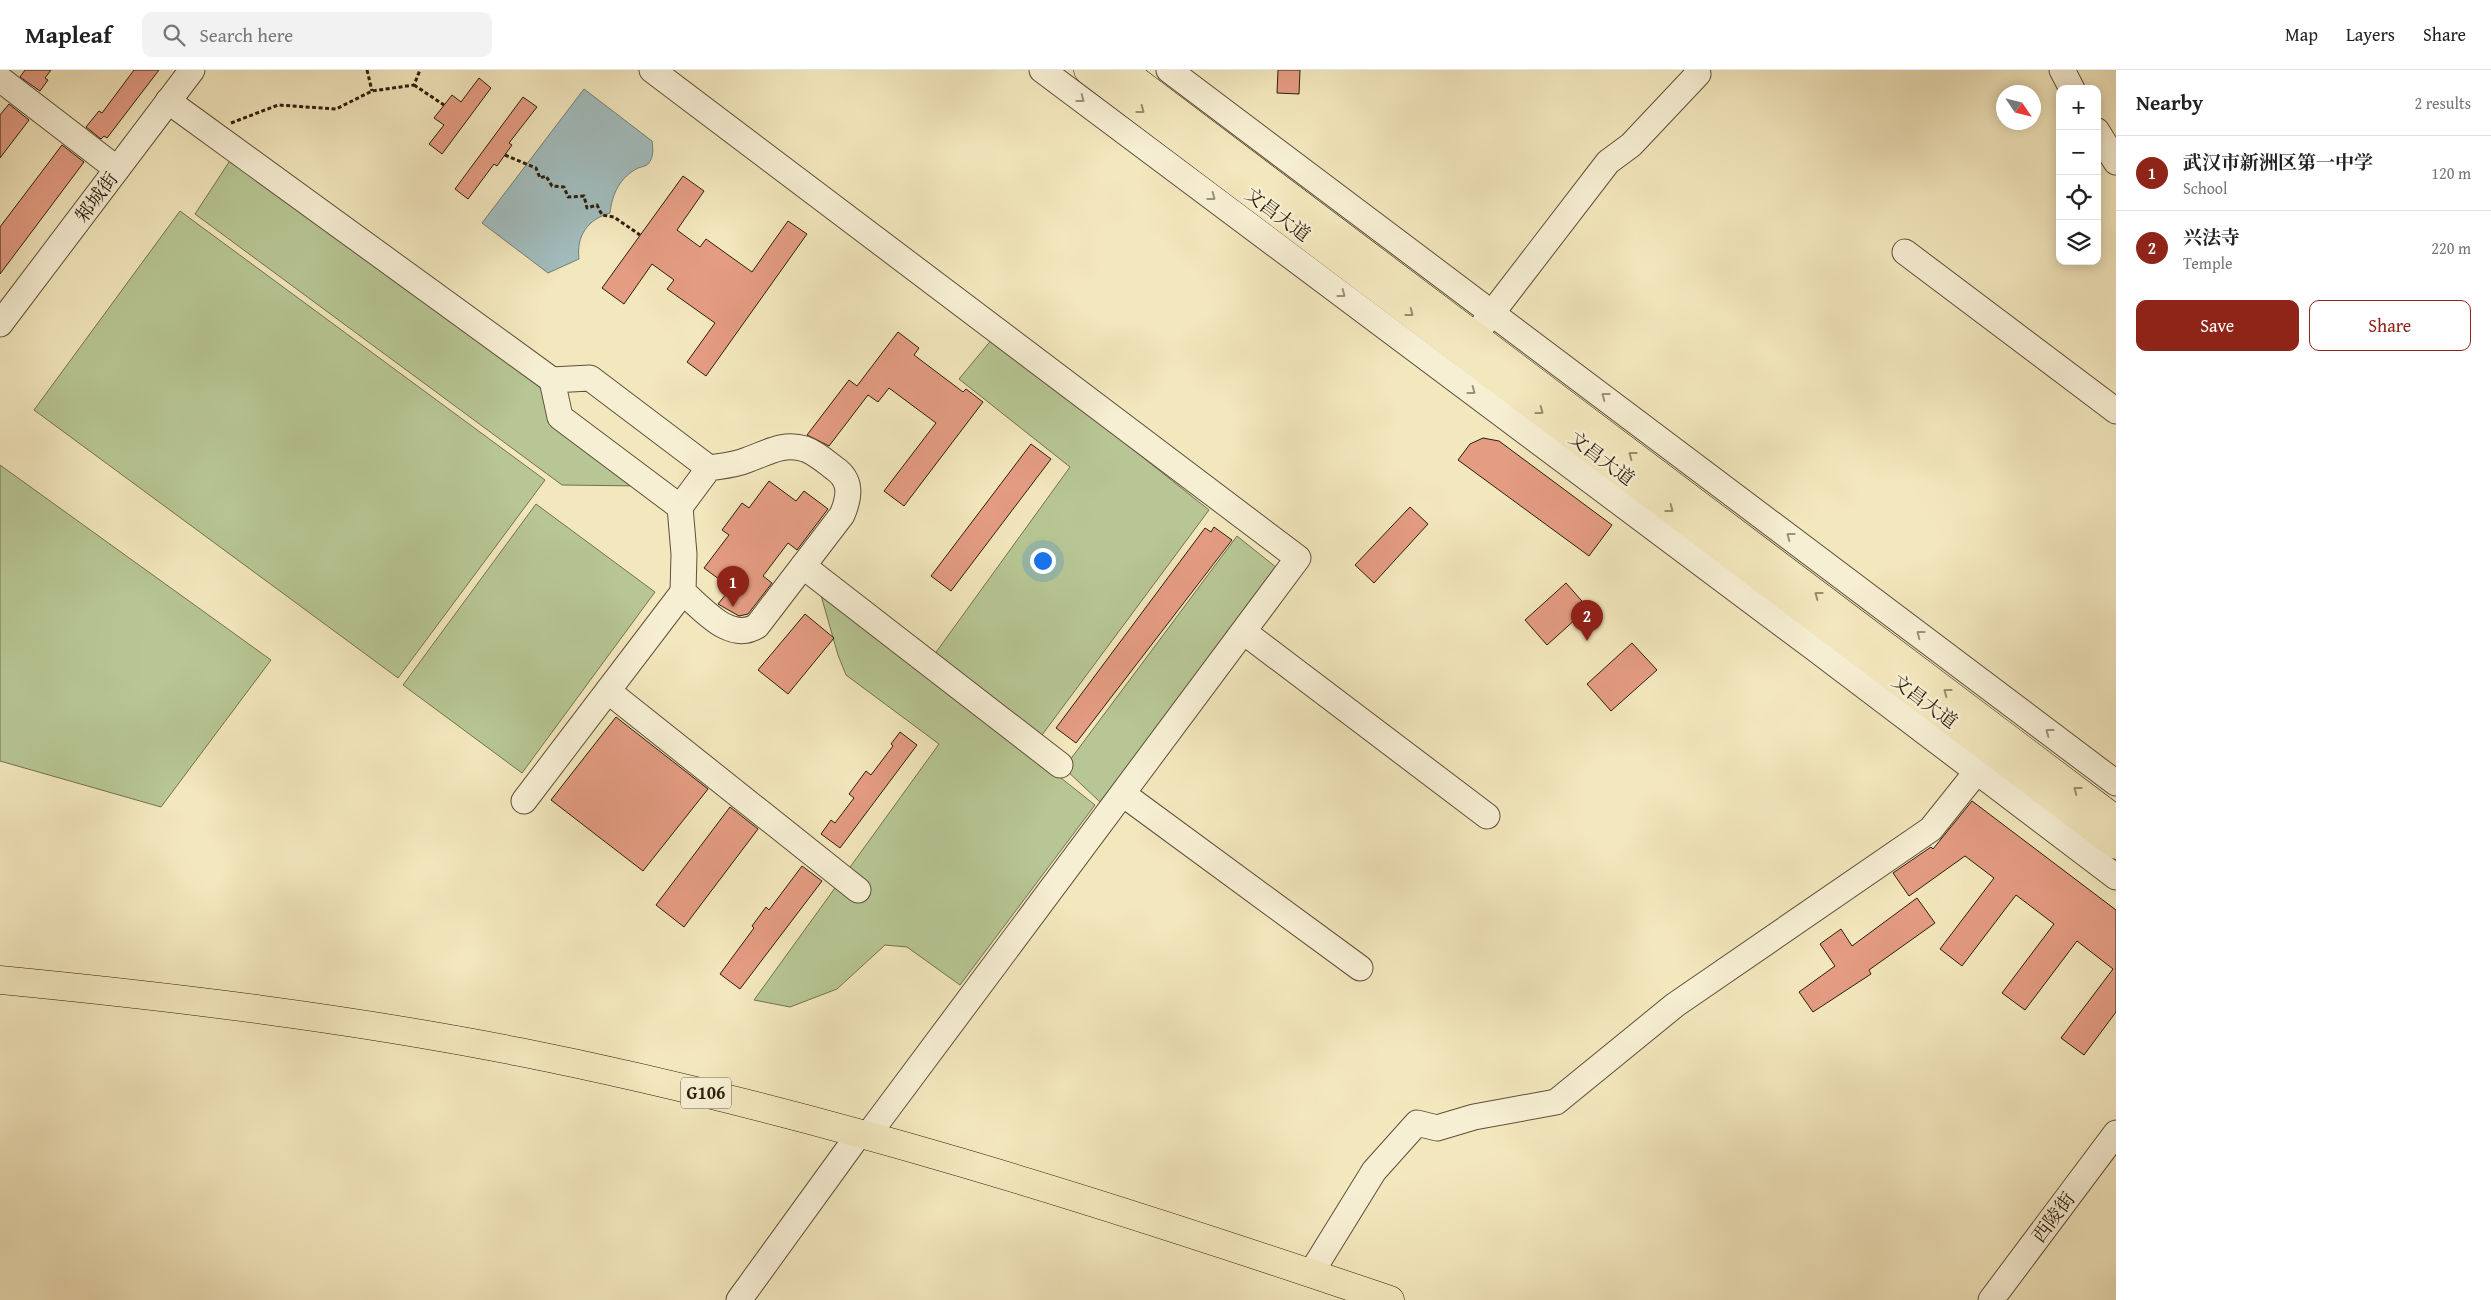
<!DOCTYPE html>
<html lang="en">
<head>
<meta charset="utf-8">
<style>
	:root { --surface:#fff; --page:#f2f2f2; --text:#222; --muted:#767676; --line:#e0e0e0; --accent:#8f2418 }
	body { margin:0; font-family:"Gentium Book Plus","Noto Serif SC",serif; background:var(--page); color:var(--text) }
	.controls { position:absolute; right:15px; top:15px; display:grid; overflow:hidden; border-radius:10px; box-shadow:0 2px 12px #0003 }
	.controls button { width:45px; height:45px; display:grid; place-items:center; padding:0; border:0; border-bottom:1px solid var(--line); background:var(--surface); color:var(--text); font:25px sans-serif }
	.compass { position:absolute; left:1996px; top:15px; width:45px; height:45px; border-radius:50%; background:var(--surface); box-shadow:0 2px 12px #0003; rotate:125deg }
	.you { position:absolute; left:1042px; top:490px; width:18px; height:18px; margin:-12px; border:4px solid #fff; border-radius:50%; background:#1a73e8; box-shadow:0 0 0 8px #1a73e833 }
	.badge { display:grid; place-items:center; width:32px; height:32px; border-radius:50%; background:var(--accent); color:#fff; font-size:16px; font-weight:700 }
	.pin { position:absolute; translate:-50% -41px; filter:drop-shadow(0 1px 2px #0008) }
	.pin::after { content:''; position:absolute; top:26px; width:18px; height:15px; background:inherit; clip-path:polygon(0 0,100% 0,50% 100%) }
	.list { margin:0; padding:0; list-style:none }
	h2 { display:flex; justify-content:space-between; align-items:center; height:65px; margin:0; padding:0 20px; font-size:21px }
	h2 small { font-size:16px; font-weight:400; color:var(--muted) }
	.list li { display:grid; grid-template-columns:32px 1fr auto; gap:15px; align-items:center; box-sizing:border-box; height:75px; padding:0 20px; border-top:1px solid var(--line) }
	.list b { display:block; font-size:19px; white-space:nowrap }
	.list p { margin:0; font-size:16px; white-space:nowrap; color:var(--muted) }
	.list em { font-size:16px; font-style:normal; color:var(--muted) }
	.actions { display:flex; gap:10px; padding:15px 20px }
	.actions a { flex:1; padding:11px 0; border:1px solid var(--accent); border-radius:10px; text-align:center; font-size:18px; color:var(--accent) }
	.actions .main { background:var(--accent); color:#fff }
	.icon { flex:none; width:28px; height:28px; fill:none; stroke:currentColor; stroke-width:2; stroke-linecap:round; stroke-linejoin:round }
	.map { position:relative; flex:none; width:2116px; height:1230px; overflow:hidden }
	header { display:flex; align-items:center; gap:30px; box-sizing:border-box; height:70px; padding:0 25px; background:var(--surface); border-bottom:1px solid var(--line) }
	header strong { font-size:24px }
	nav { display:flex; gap:28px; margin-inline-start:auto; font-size:18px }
	.search { width:350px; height:45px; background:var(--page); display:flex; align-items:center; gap:12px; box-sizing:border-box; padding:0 18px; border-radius:10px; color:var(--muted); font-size:19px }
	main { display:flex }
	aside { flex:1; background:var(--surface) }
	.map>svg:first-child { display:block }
</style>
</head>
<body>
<header>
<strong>Mapleaf</strong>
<div class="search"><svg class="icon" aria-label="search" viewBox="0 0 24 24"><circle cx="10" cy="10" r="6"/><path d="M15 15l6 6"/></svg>Search here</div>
<nav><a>Map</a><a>Layers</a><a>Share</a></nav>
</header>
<main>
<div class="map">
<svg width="2116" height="1230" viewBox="0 0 2116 1230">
	<rect width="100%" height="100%" fill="#f3e7bd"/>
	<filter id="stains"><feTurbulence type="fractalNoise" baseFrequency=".004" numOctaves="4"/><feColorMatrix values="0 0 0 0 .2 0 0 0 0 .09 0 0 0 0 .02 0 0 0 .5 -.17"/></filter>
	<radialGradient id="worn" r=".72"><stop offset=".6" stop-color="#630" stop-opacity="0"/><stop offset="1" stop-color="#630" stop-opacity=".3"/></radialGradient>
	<g fill="#b7c694" stroke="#727250">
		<polygon points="233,86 545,316 642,416 562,415 195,144"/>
		<polygon points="180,141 545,410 398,608 34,340"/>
		<polygon points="993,268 1209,440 1039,669 934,585 1070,397 959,309"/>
		<polygon points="0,395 271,590 161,737 0,691"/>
		<polygon points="536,434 655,522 522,703 403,615"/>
		<polygon points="1237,466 1277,498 1100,732 1064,698"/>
		<polygon points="818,515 1095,735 960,915 907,877 885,875 837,919 790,937 754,930 939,674 846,605 838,585"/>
	</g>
	<path fill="#a1bcbd" stroke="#727d76" d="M584,19L652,71C653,78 654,88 648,94C646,96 641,97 638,98C620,107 612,124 610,143C588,149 576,166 579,189L548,203L482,153Z"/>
	<g fill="#e49c82" stroke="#2c1e0c">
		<polygon points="25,0 51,0 45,8 48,10 40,21 20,7"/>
		<polygon points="134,0 159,0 107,68 104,66 101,69 86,57 99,41 102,43"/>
		<polygon points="1278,0 1300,0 1299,24 1277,23"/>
		<polygon points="479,8 491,18 442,84 429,74 444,55 434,48 452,25 461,32"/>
		<polygon points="523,27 537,37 509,73 512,75 497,96 494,94 468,129 455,119"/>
		<polygon points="9,34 29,50 0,88 0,45"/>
		<polygon points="62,75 84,92 0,204 0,157"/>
		<polygon points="683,106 704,121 677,160 700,177 706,169 752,202 788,151 807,164 706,306 687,292 715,253 667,219 674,210 652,194 624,234 602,218"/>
		<polygon points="898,262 919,278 914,285 963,322 966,319 983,332 904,436 884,421 936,353 889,318 878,332 868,325 829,376 807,365 849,310 857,316"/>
		<polygon points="1483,368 1499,371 1612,455 1589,486 1458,390 1470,374"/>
		<polygon points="1031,374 1051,389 951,521 931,506"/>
		<polygon points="769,411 796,431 804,421 828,439 797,480 788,473 763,506 772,513 748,544 739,546 718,534 731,518 704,498 729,465 722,460 742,433 749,438"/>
		<polygon points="1410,437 1428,454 1374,513 1355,495"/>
		<polygon points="1214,457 1232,470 1076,673 1056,658 1205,458 1211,462"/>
		<polygon points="1566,513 1588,538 1547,575 1525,550"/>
		<polygon points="805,544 834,568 788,624 758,600"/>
		<polygon points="1632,573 1657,600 1611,641 1587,614"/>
		<polygon points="616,647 708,719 643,801 551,730"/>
		<polygon points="900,662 917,675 840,778 821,764 831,750 835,753 854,728 849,724 866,701 871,705 893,676 891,674"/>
		<polygon points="1972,731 2116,840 2116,942 2084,985 2061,968 2113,899 2077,871 2025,940 2002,923 2054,854 2016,825 1962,896 1940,879 1994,808 1965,786 1909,826 1893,803 1931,777 1933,779"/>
		<polygon points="730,737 758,759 684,857 656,835"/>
		<polygon points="802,796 822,811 740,919 720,904 754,858 752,856 766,837 769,840"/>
		<polygon points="1917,828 1935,853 1869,900 1871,904 1813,942 1799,922 1835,896 1820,874 1841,859 1852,876"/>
	</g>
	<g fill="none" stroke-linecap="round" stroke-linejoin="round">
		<defs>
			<g id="minor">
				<polyline points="652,0 1298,488 868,1065"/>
				<polyline points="1042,0 1814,578 2116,807"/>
				<polyline points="1169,0 2116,713"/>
				<polyline points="2062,0 2072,19"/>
				<polyline points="0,9 117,99"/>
				<polyline points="168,31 552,310"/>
				<polyline points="2097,61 2116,92"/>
				<polyline points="1905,182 2116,341"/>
				<polyline points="0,254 192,0"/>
				<polyline points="1482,256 1608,92 1631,75 1698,4"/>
				<path d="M680,437L684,484L683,522C703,539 730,573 757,556L842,445C850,426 852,410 834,398C825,391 816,383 805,379C783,372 767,383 747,390C735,395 722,396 709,398L590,308L552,310L560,347L680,437L709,398"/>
				<polyline points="803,496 1060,695"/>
				<polyline points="1244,562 1487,746"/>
				<polyline points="608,621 858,820"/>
				<polyline points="1123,724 1360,898"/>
				<polyline points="524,731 683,522"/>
				<polyline points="1311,1203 1374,1101 1417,1053 1437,1058 1474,1047 1556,1032 1675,935 1931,759 1986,690"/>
				<polyline points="739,1230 860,1063"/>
				<polyline points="1991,1230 2116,1063"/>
			</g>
			<g id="major">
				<polyline points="1088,0 2116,775"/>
				<polyline points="1122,0 2116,750"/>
			</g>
			<path id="highway" d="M0,910C174,927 348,948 520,982C816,1041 1104,1133 1390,1230"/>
		</defs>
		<use href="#minor" stroke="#5e5038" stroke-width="27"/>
		<use href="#major" stroke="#2c1e0c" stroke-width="29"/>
		<use href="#highway" stroke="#2c1e0c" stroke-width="29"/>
		<g stroke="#2c1e0c" stroke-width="3" stroke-dasharray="4 2.5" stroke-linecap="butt">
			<polyline points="367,0 372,21"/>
			<polyline points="414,15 444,35"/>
			<polyline points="231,53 278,35 336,39 372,21 414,15 420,0"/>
			<polyline points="505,85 536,98 540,108 546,106 552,116 564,117 568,127 584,126 587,138 597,135 602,145 614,147 640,165"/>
		</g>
		<use href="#minor" stroke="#f7efd4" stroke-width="25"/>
		<use href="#major" stroke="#f3e7bd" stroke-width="28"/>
		<use href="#highway" stroke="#f3e7bd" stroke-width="28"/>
	</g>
	<defs><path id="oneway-chevron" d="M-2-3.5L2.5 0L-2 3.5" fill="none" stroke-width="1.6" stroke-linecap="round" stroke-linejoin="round" transform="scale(1.25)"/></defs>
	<g stroke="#9c917a">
		<use href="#oneway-chevron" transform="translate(1081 29) rotate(37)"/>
		<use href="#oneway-chevron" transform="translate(1212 127) rotate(37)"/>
		<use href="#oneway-chevron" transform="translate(1342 224) rotate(37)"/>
		<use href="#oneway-chevron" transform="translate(1472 321) rotate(37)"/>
		<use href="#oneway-chevron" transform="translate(1605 326) rotate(-143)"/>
		<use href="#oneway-chevron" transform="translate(1790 466) rotate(-143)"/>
		<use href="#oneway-chevron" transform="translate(1920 564) rotate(-143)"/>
		<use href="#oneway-chevron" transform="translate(2049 662) rotate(-143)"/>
	</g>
	<g stroke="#998d6d">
		<use href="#oneway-chevron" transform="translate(1141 40) rotate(37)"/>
		<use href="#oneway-chevron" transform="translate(1410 243) rotate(37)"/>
		<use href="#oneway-chevron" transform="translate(1540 341) rotate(37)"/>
		<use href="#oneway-chevron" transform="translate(1632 385) rotate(-143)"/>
		<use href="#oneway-chevron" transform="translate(1670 439) rotate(37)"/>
		<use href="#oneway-chevron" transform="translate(1818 525) rotate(-143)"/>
		<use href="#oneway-chevron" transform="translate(1947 622) rotate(-143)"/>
		<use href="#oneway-chevron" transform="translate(2077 720) rotate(-143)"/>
	</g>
	<g text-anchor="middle" stroke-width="5" stroke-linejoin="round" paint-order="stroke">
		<rect fill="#f7efd4" stroke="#695d48" stroke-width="1" x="681" y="1007.5" width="50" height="31" rx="4"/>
		<g font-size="18" font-weight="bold" fill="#2c1e0c">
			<text x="706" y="1029">G106</text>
		</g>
		<g font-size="19" fill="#2c1e0c" stroke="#f7efd4">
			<text transform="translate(96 127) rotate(-53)" y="7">邾城街</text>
			<text transform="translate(1278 144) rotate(37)" y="7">文昌大道</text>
			<text transform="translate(1602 388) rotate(37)" y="7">文昌大道</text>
			<text transform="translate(1925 631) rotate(37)" y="7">文昌大道</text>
			<text transform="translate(2053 1147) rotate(-53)" y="7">西陵街</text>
		</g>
	</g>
	<rect width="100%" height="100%" filter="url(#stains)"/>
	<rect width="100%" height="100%" fill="url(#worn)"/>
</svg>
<div class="controls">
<button>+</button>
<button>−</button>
<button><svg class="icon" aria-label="locate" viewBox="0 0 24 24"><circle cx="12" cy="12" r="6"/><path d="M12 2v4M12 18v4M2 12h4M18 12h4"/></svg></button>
<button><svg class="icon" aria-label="layers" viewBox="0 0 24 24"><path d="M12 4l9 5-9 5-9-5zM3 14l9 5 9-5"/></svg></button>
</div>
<svg class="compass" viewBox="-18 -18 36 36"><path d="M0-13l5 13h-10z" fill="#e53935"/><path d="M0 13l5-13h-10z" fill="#767676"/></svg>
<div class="you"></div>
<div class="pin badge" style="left:733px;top:537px">1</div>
<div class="pin badge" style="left:1587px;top:571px">2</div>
</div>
<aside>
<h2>Nearby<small>2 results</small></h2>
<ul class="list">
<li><span class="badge">1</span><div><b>武汉市新洲区第一中学</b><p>School</p></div><em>120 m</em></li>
<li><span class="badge">2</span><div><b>兴法寺</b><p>Temple</p></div><em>220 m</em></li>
</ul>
<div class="actions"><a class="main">Save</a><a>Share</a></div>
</aside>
</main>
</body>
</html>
